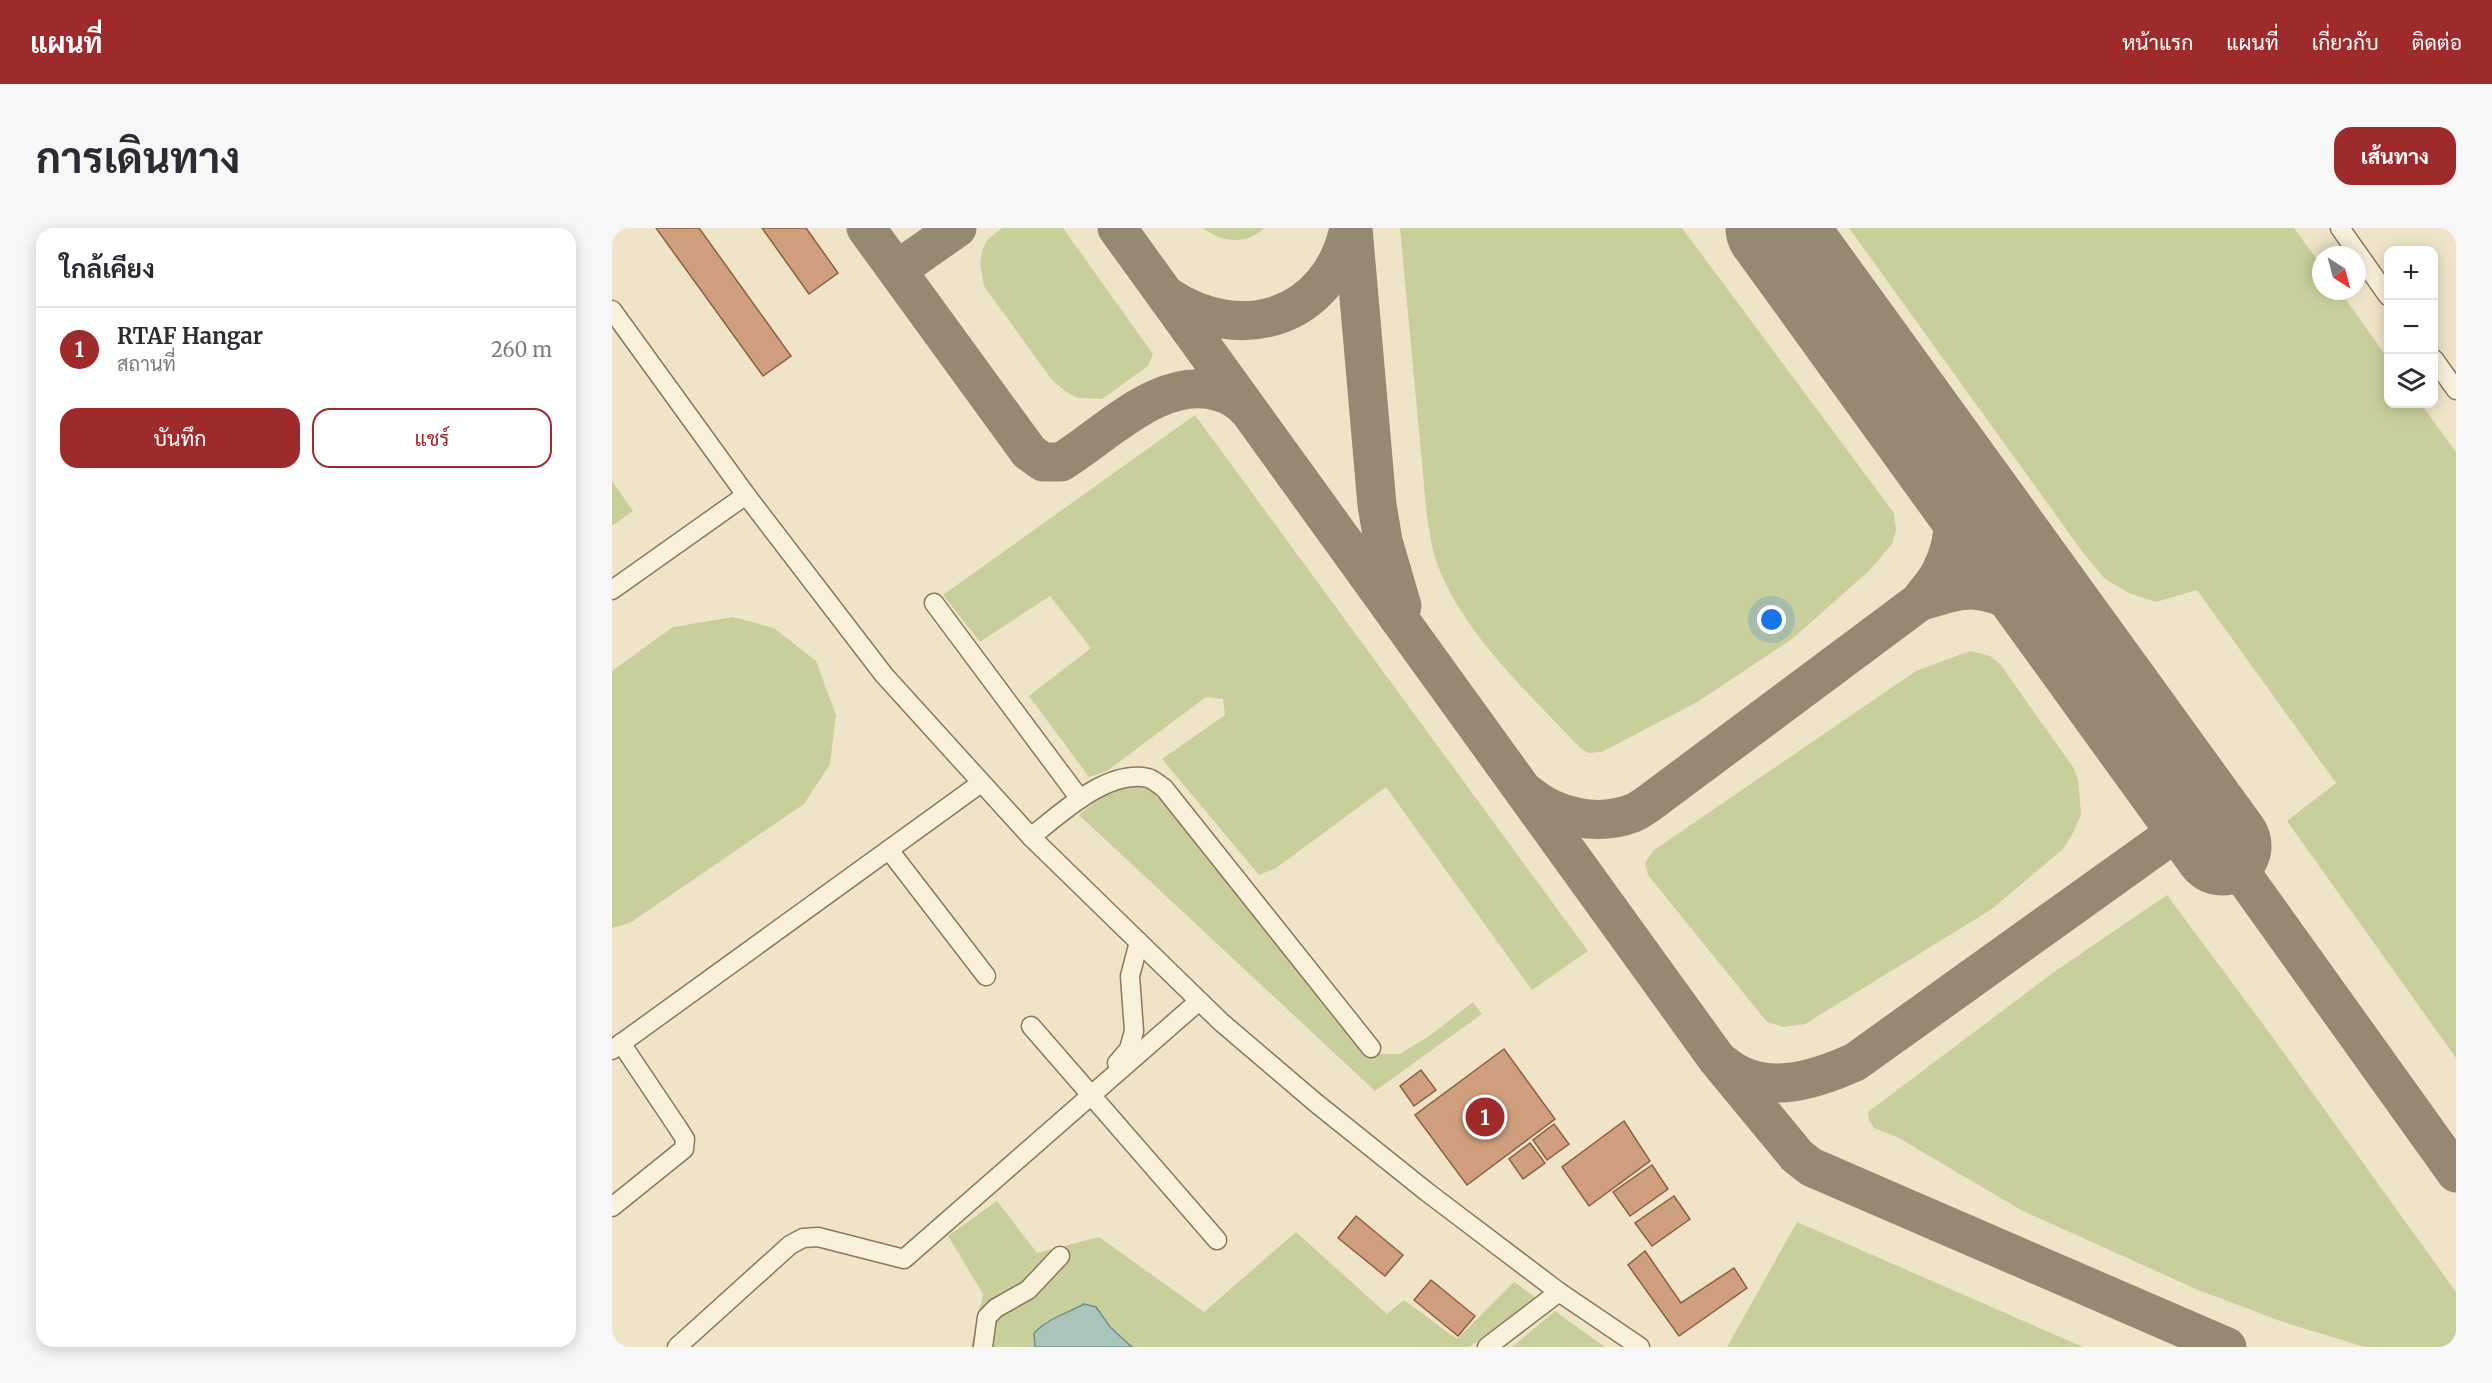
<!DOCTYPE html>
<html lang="th">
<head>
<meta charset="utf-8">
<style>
	:root { --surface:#fff; --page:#f7f7f7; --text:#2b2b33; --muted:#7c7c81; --line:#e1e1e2; --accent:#9e2a2b }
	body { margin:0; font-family:Merriweather,Sarabun,serif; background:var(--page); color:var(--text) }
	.controls { position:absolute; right:18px; top:18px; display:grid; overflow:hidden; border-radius:12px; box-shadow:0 3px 15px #0003 }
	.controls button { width:54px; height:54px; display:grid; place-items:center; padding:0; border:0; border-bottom:2px solid var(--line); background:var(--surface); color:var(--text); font:30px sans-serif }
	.compass { position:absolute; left:1700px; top:18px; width:54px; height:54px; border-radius:50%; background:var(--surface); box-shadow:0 3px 15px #0003; rotate:144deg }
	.you { position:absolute; left:1160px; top:392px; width:21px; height:21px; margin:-15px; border:4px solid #fff; border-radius:50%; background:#1a73e8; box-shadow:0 0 0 9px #1a73e833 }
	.badge { display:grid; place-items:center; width:39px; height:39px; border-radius:50%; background:var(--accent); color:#fff; font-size:20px; font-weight:700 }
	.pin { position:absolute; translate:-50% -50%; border:3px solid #fff; box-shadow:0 2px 6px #0006 }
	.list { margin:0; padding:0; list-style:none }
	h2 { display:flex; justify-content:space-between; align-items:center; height:78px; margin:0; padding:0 24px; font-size:26px }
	h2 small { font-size:20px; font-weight:400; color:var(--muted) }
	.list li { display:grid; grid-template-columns:39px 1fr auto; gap:18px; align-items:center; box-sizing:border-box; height:84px; padding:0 24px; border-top:2px solid var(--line) }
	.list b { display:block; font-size:22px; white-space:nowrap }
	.list p { margin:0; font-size:20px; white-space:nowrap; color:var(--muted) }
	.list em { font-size:20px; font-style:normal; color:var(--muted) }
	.actions { display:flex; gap:12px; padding:18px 24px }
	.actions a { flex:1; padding:14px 0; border:2px solid var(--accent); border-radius:18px; text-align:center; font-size:21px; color:var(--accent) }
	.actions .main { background:var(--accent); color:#fff }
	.icon { flex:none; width:33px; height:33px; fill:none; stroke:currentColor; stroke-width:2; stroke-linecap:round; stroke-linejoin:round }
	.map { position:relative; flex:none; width:1844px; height:1119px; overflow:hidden; border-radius:18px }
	header { display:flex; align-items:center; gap:36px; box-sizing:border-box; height:84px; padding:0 30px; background:var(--accent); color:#fff }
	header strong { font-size:28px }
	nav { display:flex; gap:33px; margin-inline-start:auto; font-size:21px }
	.intro { display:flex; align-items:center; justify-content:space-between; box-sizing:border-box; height:144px; padding:0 36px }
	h1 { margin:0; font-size:42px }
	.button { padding:15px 27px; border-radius:18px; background:var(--accent); color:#fff; font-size:21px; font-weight:700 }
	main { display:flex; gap:36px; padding:0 36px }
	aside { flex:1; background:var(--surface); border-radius:18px; box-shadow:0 3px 15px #0003 }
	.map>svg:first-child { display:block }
</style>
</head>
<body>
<header>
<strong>แผนที่</strong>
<nav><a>หน้าแรก</a><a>แผนที่</a><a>เกี่ยวกับ</a><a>ติดต่อ</a></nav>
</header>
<div class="intro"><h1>การเดินทาง</h1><a class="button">เส้นทาง</a></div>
<main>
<aside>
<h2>ใกล้เคียง<small></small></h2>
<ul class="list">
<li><span class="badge">1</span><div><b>RTAF Hangar</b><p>สถานที่</p></div><em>260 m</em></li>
</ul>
<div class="actions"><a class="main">บันทึก</a><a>แชร์</a></div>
</aside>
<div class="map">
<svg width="1844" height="1119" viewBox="0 0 1844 1119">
	<rect width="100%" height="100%" fill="#f0e4c8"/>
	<g fill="#c9cf9b">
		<polygon points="390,0 451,0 541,126 536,138 490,171 466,170 453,163 440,152 372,58 368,36 370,23 375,12"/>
		<path d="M591,0H652C635,18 608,14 591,0Z"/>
		<path d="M788,0H1070L1282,285L1284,302L1280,316L1258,342L1180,411L1087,473L990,524L976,525L967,519C917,465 853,408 826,338C820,323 818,305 815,289Z"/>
		<polygon points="1237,0 1682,0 1709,37 1709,63 1728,63 1776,131 1776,176 1809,176 1844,224 1844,830 1675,593 1724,555 1585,362 1544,374 1519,366 1493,351 1472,326"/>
		<polygon points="583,187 976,723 920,762 774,559 664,640 647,647 550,531 613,487 611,471 594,469 495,543 477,549 417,468 479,420 438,368 368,414 331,367"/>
		<polygon points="0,253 21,283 0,298"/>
		<polygon points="121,389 162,400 204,433 224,487 218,536 192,576 18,695 0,700 0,443 61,399"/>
		<polygon points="1358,423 1378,428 1388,436 1461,539 1466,551 1469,586 1461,605 1452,620 1380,681 1193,796 1172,799 1155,794 1036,647 1033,635 1042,622 1304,443"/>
		<polygon points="542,556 764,826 788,826 820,806 861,774 870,786 763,863 467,587 502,558"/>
		<polygon points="1555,667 1656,803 1844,1064 1844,1119 1753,1119 1671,1094 1586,1062 1409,982 1285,909 1262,900 1257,892 1256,884 1442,744"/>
		<polygon points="385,973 425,1025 487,1009 592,1084 684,1004 775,1086 792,1072 845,1111 902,1054 923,1069 858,1119 520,1119 498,1099 484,1079 472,1076 456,1085 434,1093 422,1116 423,1119 359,1119 371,1066 336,1008"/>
		<polygon points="1185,994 1471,1119 1115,1119"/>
		<polygon points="943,1083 993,1119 900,1119"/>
	</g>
	<path fill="#a9c4bc" stroke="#6f938a" stroke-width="1.5" d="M472,1076L484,1079L498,1099L520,1119H423L422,1105C438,1089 452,1087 472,1076Z"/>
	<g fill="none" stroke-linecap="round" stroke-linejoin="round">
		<g stroke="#968974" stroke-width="39">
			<path d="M254,0L417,224L431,234H449C495,206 550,146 607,164C618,167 627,172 635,181"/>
			<polyline points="505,0 1105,831 1185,928 1199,939 1615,1119"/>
			<polyline points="741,0 765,277 771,313 790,378"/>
			<polyline points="285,42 345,0"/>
			<path d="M555,68C629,118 718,90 737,0"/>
			<path d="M1307,374C1323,369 1345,361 1362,362C1401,366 1439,393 1467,419"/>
			<path d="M916,566C944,589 985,599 1021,585C1030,581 1040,573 1048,567L1307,374C1314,364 1324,354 1329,343C1355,291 1335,253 1312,206"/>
			<polyline points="1610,618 1844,945"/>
			<path d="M1111,836C1150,869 1201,853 1243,834L1588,587"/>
		</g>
		<polyline stroke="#968974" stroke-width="99" points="1163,0 1610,618"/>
	</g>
	<g fill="#cf9f7d" stroke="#8d5f41" stroke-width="1.5">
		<polygon points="44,0 87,0 179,128 151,148"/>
		<polygon points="150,0 194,0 226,45 197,66"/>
		<polygon points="892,821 943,891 855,957 803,887"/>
		<polygon points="809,842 824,862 802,878 788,858"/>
		<polygon points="1012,893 1038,933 977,978 950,939"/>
		<polygon points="942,896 957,916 935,932 921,912"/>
		<polygon points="918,915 933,935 911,951 897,931"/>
		<polygon points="1040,937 1056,961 1018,988 1001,964"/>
		<polygon points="1062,968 1078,991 1040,1018 1023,995"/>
		<polygon points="744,988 791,1027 773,1048 726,1010"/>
		<polygon points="1033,1023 1069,1075 1122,1040 1135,1060 1067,1108 1016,1037"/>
		<polygon points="819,1052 863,1088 846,1108 802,1072"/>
	</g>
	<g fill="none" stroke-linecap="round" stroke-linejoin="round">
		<defs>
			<g id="minor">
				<polyline points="1728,0 1776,68"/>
				<polyline points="0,82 134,267 272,447 419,609 609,794 704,875 815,964 947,1064 1028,1119"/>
				<polyline points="1822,131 1844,162"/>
				<polyline points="0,362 134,267"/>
				<polyline points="322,375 468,571"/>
				<path d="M419,609C448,586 495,541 536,550C541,551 547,557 552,560L759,820"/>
				<polyline points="277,622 374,748"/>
				<polyline points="419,798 605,1012"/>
				<polyline points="0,822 369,555"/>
				<polyline points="505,835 517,821 522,803 518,748 527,714"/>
				<polyline points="0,979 72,921 73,911 66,900 9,815"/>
				<polyline points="65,1119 178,1017 191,1010 206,1009 292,1031 587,773"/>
				<polyline points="371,1119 375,1089 384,1080 416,1062 448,1028"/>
				<polyline points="875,1119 947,1064"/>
			</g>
		</defs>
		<use href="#minor" stroke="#8d765c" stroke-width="21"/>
		<use href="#minor" stroke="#faf1dc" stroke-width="18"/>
	</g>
</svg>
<div class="controls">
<button>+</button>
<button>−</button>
<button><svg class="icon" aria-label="layers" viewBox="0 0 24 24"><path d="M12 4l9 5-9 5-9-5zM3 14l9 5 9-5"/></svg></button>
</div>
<svg class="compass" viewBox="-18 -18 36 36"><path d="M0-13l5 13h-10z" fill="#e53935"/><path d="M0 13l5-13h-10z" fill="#7c7c81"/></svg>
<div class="you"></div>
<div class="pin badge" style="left:873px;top:889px">1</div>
</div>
</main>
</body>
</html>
